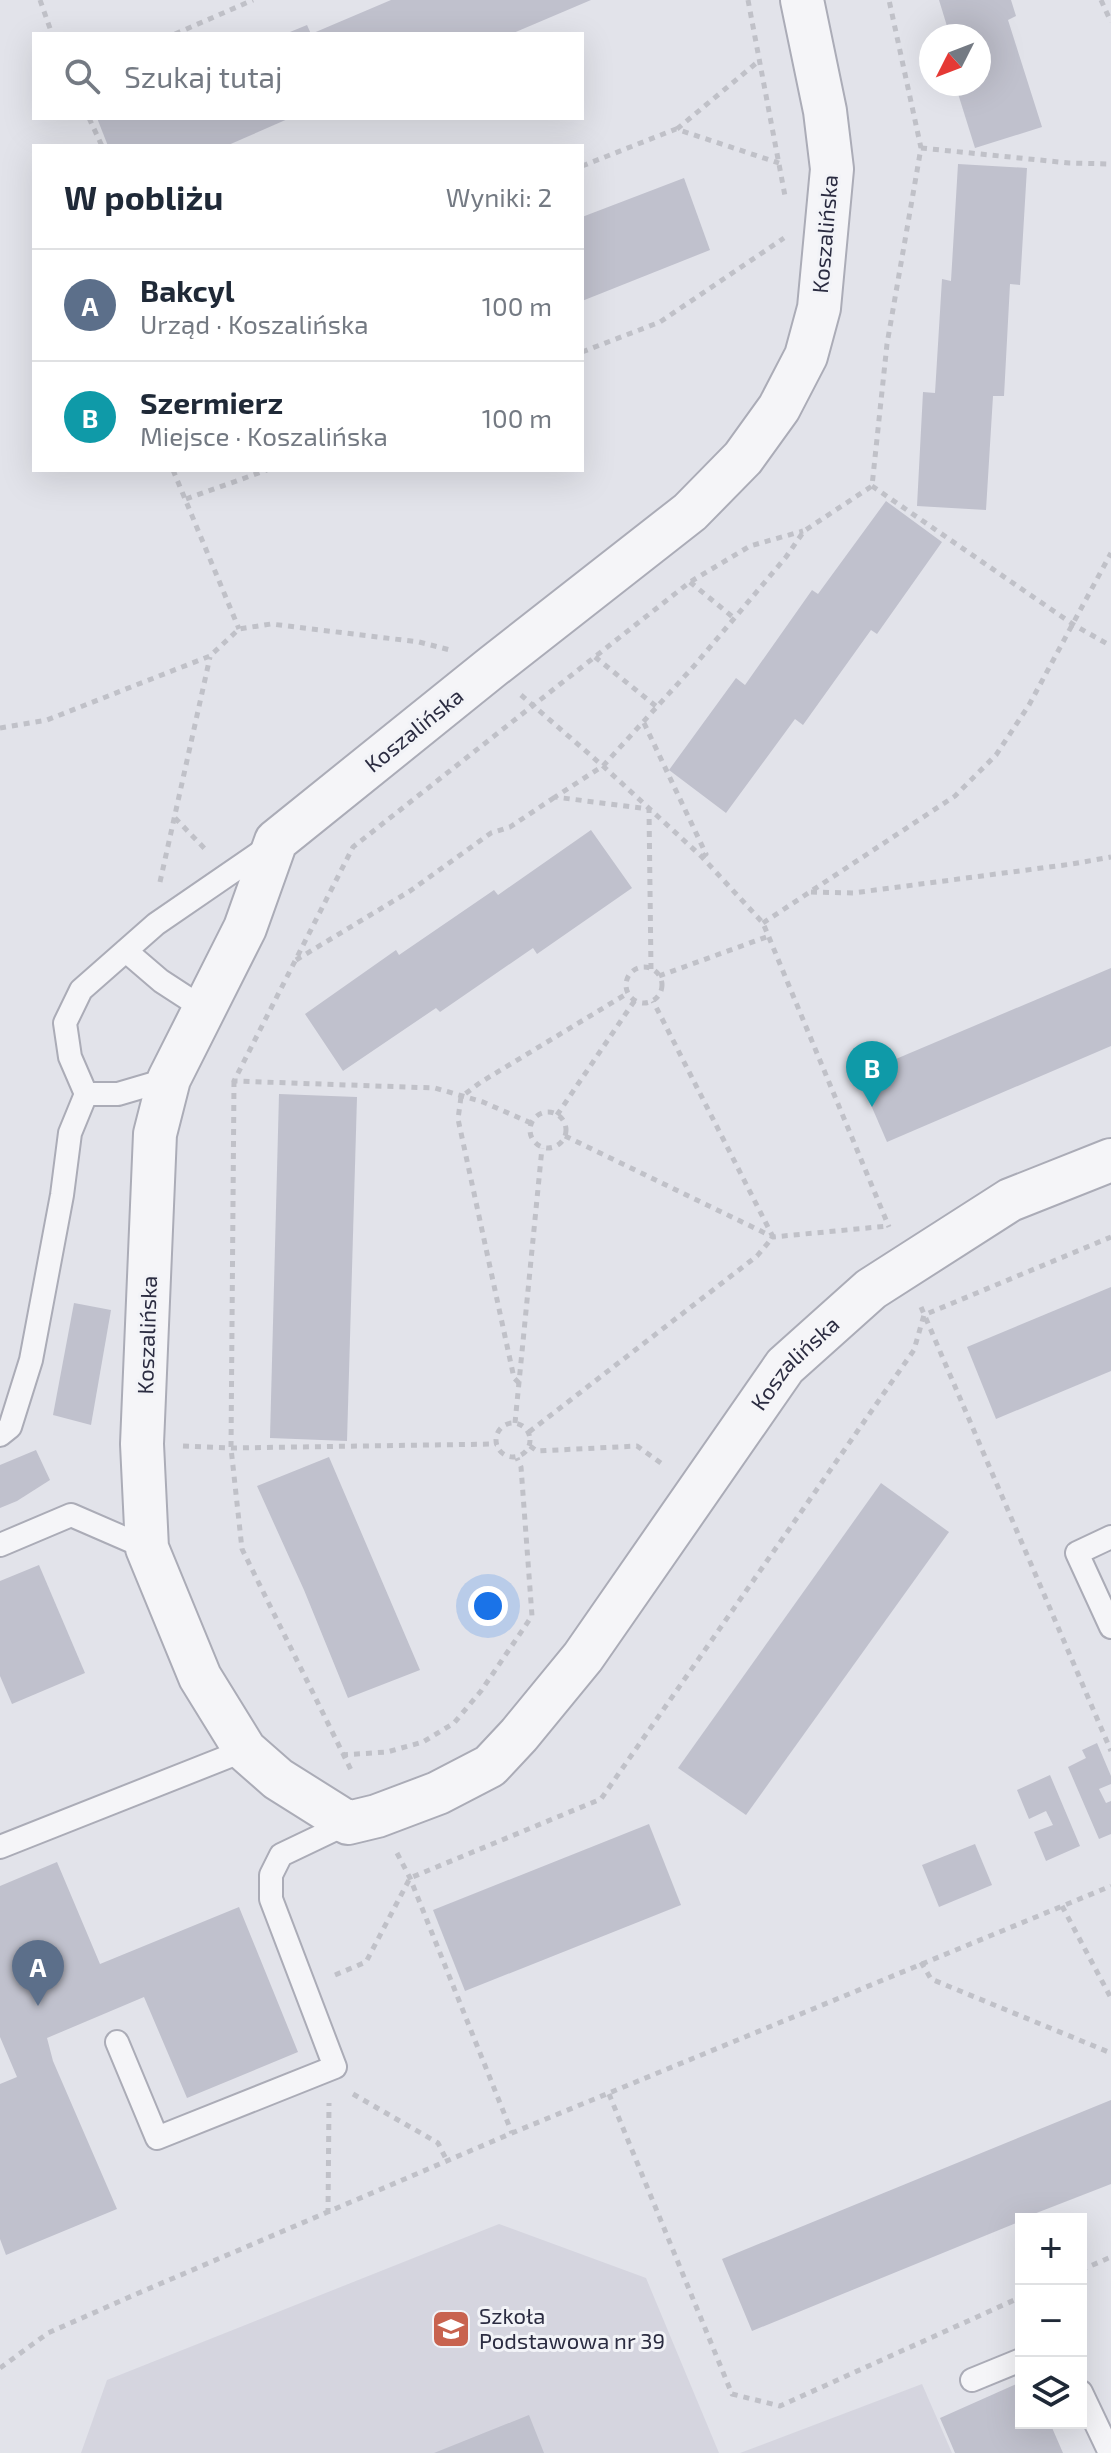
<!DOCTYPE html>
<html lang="pl">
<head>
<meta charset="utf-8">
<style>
	:root { --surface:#fff; --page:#f6f6f7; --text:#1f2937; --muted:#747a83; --line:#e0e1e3; --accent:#db2777 }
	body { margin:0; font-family:"Exo 2",sans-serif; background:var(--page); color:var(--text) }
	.controls { position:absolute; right:24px; bottom:24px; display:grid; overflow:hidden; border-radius:0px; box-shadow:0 8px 32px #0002 }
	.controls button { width:72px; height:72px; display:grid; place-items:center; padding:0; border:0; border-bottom:2px solid var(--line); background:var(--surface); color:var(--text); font:40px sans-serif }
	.compass { position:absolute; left:919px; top:24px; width:72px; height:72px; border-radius:50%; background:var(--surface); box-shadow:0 8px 32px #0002; rotate:228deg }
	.you { position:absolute; left:488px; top:1606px; width:28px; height:28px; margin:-20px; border:6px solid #fff; border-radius:50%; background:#1a73e8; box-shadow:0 0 0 12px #1a73e833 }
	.badge { display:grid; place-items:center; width:52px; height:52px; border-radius:50%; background:var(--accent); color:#fff; font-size:26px; font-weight:700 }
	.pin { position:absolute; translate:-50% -66px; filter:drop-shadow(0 2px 4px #0008) }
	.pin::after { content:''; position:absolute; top:42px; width:28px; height:24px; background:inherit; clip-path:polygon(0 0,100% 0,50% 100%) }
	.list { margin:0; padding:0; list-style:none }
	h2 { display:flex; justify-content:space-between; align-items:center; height:104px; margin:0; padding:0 32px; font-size:34px }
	h2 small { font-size:26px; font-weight:400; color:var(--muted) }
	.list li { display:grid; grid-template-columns:52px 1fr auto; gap:24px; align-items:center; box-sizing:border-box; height:112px; padding:0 32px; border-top:2px solid var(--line) }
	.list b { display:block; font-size:30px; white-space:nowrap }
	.list p { margin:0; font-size:26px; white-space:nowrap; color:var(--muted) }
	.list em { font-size:26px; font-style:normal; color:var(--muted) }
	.icon { flex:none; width:44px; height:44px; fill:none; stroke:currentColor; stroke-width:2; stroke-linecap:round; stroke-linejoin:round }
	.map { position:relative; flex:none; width:1111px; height:2453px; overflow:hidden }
	.search { position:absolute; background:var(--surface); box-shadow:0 8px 32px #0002; left:32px; top:32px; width:552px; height:88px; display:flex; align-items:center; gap:20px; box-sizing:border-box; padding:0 28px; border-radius:0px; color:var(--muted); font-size:30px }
	.panel { position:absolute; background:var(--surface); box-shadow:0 8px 32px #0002; left:32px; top:144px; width:552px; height:328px; border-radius:0px }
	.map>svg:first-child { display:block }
</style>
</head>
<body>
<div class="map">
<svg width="1111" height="2453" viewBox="0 0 1111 2453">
	<rect width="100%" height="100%" fill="#e2e3ea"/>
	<g fill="#d5d5df">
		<polygon points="499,2224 646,2278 719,2453 81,2453 107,2380"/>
		<polygon points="922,2384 952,2453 740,2453"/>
	</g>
	<g fill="#c0c1cd">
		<polygon points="391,0 591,0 511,34 285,34 307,25 311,34"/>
		<polygon points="939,0 1011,0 1016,16 1008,20 1042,127 975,148 955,84 979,84 979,36 950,36"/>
		<polygon points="97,118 290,118 226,146 108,146"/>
		<polygon points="958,164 1027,168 1020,285 1010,284 1004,396 993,396 986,510 917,506 923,392 935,393 942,279 951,281"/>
		<polygon points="684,178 710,250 582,301 582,217"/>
		<polygon points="886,501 942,542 877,634 871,630 803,725 795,719 726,813 669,770 736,678 745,685 812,590 818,594"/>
		<polygon points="591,830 632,888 537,954 533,948 440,1012 436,1008 343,1071 305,1014 396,950 399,955 494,890 498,895"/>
		<polygon points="1111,968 1111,1046 887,1142 858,1075"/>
		<polygon points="279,1094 357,1097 347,1441 270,1438"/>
		<polygon points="1111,1287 1111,1371 996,1419 967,1347"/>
		<polygon points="74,1303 111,1310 91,1425 53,1415"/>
		<polygon points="36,1450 50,1480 17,1501 0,1508 0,1465"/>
		<polygon points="329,1457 420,1670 348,1698 304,1590 257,1486"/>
		<polygon points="881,1483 949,1532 746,1815 678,1768"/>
		<polygon points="39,1565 85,1673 12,1704 0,1676 0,1581"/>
		<polygon points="1097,1743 1111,1776 1111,1784 1099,1789 1106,1803 1111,1801 1111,1834 1099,1839 1068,1767 1086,1758 1082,1750"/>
		<polygon points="1050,1775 1080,1846 1046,1861 1034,1832 1053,1825 1046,1811 1029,1819 1017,1790"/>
		<polygon points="649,1824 681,1905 465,1991 433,1910"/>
		<polygon points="975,1844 992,1885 939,1907 922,1865"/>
		<polygon points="57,1862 100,1964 239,1907 298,2052 187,2098 144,1997 47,2038 53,2061 117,2209 6,2255 0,2239 0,2084 17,2077 0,2037 0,1886"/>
		<polygon points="1111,2100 1111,2184 1021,2219 1021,2221 752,2331 722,2259"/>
		<polygon points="1021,2382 1021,2423 1050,2423 1063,2453 955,2453 940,2418"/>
		<polygon points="529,2415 544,2453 434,2453"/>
	</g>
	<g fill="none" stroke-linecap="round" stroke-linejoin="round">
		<defs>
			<g id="service">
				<polyline points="126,951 161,981 204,1009"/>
				<polyline points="169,1079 118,1094 86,1094 70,1057 65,1023 81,990 156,924 271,845"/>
				<polyline points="0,1435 10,1427 31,1360 62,1195 70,1133 86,1094"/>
				<polyline points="1111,1537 1077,1553 1111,1627"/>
				<polyline points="0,1545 71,1515 147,1548"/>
				<polyline points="0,1847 245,1750"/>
				<polyline points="117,2042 157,2138 335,2067 271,1899 271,1875 281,1855 348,1823"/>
				<polyline points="972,2380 1021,2360"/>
				<polyline points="1081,2392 1110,2453"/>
			</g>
			<g id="minor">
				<path id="s1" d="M802,0L825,111L832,169L819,308L806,356L779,408L743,458L690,512L492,667L276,841L245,928L169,1079L155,1134L142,1444L147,1548L200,1677L245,1750L278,1779L348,1823L377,1816L438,1793L490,1766L519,1735L583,1657L785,1366L871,1289L1010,1200L1111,1160"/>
			</g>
		</defs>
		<use href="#service" stroke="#abacb7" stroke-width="26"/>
		<use href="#minor" stroke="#abacb7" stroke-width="46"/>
		<g stroke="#c0c1c8" stroke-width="5" stroke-dasharray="6 6" stroke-linecap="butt">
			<polyline points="40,0 52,34"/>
			<polyline points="748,0 785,196"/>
			<polyline points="1101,0 1111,22"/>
			<polyline points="175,34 253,0"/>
			<polyline points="89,118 102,146"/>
			<polyline points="677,129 760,60"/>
			<polyline points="921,148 1069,163 1111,164"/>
			<polyline points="582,166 676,129 779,163"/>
			<polyline points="582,352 660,322 784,238"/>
			<polyline points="173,470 239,629"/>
			<polyline points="872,486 1074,625 1111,646"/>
			<polyline points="186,499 267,470"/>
			<polyline points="690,582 734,618"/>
			<polyline points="595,657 657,707"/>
			<polyline points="521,695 603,766 702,857 763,923 889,1227"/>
			<polyline points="644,723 706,854 702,857"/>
			<polyline points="0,728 47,720 210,656 239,629 271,624 419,642 450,650"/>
			<polyline points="175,818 207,851"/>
			<polyline points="160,882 210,657"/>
			<polyline points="811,892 853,893 1072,864 1111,857"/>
			<polyline points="763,923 955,796 996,755 1029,705 1111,553"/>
			<polyline points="296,960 410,891 491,833 510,827 555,797"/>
			<circle cx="644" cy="985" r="18"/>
			<polyline points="651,969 649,809 555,797 603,766 694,666 786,557 804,531 872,486 887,344 921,148 889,0"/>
			<polyline points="659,976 769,936"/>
			<polyline points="234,1081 231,1448 242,1549 353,1774"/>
			<circle cx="548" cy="1130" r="18"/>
			<polyline points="557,1115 635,1000"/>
			<polyline points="531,1123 483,1102 435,1088 234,1081 353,847 690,582 750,546 803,531"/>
			<polyline points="565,1136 773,1237 888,1226"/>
			<polyline points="921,1307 1111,1751"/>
			<polyline points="519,1383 514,1378 458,1119 461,1097 481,1082 628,993"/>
			<circle cx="513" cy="1440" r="17"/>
			<polyline points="515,1423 542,1148"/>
			<polyline points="529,1432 757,1256 773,1237 653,1001"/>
			<polyline points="183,1446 231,1448 496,1444"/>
			<polyline points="530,1446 537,1451 637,1446 665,1466"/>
			<polyline points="342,1755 387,1752 423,1742 454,1723 481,1691 532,1616 521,1467 517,1458"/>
			<polyline points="397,1853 410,1878 512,2133"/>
			<polyline points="1062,1906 1111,1998"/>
			<polyline points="921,1962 931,1979 1111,2053"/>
			<polyline points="335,1975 366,1962 410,1878 601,1799 914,1350 924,1315 1111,1237"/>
			<polyline points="353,2094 438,2143 447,2161"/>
			<polyline points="609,2094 732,2394 780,2406 1021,2297"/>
			<polyline points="328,2214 329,2103"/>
			<polyline points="1081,2270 1111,2257"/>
			<polyline points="0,2368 48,2333 134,2295 512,2133 1111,1886"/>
		</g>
		<use href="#service" stroke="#f5f5f8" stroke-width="22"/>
		<use href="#minor" stroke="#f5f5f8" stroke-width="42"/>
	</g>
	<defs>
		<symbol id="school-square" viewBox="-11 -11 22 22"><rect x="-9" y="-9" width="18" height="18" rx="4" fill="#c8634f" stroke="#f2f3f7"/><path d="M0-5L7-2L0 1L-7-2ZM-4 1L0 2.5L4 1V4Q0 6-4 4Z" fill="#fff"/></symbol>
	</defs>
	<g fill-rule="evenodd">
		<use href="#school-square" x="429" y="2307" width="44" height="44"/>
	</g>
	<g text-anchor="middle" stroke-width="6" stroke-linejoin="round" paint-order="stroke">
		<g font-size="22" fill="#2b2c41" stroke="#f2f3f7">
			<text transform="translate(825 234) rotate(-85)" y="8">Koszalińska</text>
			<text transform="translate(414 730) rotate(-39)" y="8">Koszalińska</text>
			<text transform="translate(147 1335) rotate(-88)" y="8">Koszalińska</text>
			<text dy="8" stroke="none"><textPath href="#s1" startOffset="2830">Koszalińska</textPath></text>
		</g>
		<g font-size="22" fill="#2b2c41" stroke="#f2f3f7" text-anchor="start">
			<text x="479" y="2324">Szkoła<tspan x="479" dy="25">Podstawowa nr 39</tspan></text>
		</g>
	</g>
</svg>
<div class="controls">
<button>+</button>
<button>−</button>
<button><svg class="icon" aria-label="layers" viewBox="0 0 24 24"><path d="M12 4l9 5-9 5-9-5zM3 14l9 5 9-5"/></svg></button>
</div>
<svg class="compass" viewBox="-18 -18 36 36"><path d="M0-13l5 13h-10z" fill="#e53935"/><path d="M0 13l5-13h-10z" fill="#747a83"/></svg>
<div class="you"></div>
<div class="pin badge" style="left:38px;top:2006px;background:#5c6f8a">A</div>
<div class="pin badge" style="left:872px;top:1107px;background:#0f9aa8">B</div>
<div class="search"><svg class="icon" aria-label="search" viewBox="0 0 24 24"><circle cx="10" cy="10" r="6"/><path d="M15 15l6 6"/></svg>Szukaj tutaj</div>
<section class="panel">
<h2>W pobliżu<small>Wyniki: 2</small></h2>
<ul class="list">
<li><span class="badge" style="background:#5c6f8a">A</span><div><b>Bakcyl</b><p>Urząd · Koszalińska</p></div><em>100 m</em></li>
<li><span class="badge" style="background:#0f9aa8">B</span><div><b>Szermierz</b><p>Miejsce · Koszalińska</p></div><em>100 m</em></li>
</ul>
</section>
</div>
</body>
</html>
